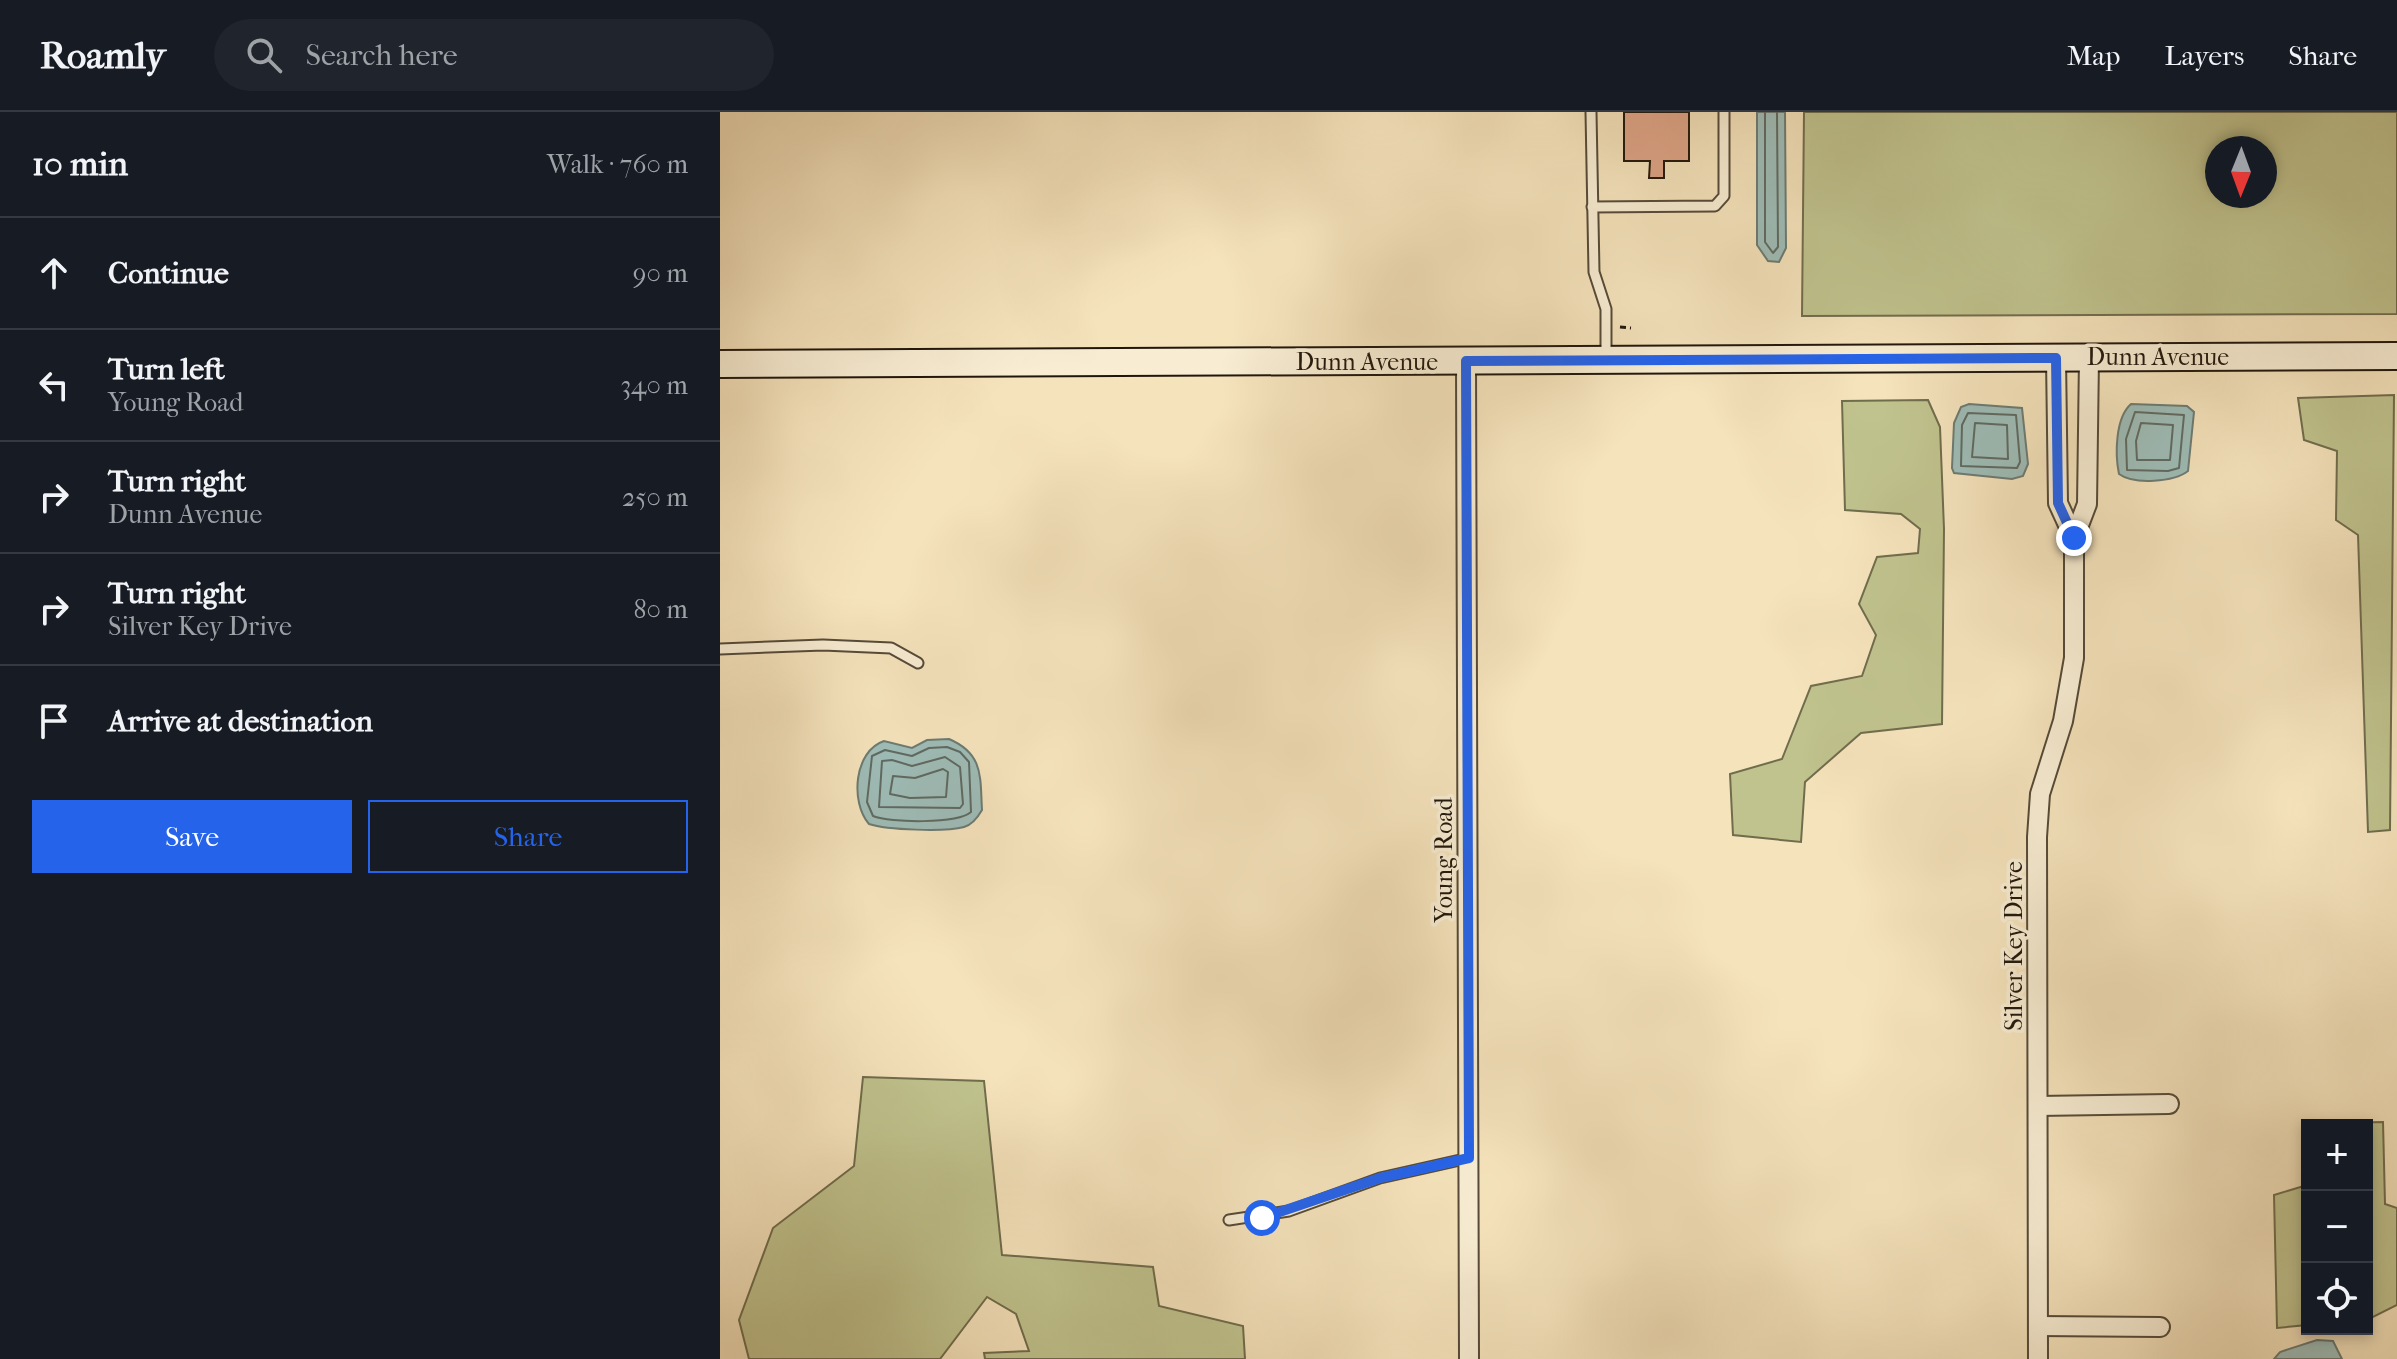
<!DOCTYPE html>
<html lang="en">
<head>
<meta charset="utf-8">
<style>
	:root { --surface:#171b24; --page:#20242c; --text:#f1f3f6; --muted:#9ea1a6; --line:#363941; --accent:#2563eb }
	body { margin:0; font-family:"IM FELL French Canon",serif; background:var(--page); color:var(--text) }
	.controls { position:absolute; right:24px; bottom:24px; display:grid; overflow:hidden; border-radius:0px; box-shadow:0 4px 12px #0003 }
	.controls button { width:72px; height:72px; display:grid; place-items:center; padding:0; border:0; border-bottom:2px solid var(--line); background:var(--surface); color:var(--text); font:40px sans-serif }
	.compass { position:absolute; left:1485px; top:24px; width:72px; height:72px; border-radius:50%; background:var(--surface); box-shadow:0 4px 12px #0003; rotate:181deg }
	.stop { position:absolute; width:24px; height:24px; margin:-18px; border:6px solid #2563eb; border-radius:50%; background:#fff }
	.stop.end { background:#2563eb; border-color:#fff; box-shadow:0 2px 8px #0008 }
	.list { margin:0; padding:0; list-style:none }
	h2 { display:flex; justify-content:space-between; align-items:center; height:104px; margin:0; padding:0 32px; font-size:34px }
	h2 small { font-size:26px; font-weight:400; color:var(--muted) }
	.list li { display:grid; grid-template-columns:52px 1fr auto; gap:24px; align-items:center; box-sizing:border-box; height:112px; padding:0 32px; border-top:2px solid var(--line) }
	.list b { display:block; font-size:30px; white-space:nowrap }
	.list p { margin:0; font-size:26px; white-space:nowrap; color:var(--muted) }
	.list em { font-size:26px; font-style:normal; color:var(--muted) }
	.actions { display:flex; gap:16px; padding:24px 32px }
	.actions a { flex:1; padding:18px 0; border:2px solid var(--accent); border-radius:0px; text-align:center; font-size:28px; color:var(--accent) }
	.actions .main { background:var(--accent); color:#fff }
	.icon { flex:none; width:44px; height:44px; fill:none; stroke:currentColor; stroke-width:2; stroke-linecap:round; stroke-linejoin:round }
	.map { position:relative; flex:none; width:1677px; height:1247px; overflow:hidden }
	header { display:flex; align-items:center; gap:48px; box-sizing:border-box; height:112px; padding:0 40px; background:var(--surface); border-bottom:2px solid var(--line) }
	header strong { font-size:38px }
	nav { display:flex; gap:44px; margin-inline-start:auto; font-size:28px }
	.search { width:560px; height:72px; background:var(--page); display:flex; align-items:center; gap:20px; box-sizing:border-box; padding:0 28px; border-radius:44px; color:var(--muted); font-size:30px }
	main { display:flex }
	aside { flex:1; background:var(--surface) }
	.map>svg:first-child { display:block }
</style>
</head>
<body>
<header>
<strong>Roamly</strong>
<div class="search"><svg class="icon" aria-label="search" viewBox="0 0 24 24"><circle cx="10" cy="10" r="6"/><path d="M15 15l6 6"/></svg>Search here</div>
<nav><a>Map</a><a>Layers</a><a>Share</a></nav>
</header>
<main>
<aside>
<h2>10 min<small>Walk · 760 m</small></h2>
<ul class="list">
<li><svg class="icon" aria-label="ahead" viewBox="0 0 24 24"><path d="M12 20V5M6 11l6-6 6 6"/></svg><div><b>Continue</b></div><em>90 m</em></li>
<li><svg class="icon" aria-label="left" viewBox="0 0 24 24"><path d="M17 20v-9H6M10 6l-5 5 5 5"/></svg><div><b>Turn left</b><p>Young Road</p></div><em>340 m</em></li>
<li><svg class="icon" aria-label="right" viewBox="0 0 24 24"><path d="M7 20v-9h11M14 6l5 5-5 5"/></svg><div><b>Turn right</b><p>Dunn Avenue</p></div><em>250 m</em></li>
<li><svg class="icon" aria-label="right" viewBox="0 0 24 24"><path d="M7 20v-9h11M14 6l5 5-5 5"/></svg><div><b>Turn right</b><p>Silver Key Drive</p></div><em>80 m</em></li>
<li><svg class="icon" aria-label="arrive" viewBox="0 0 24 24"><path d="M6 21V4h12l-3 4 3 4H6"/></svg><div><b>Arrive at destination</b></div></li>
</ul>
<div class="actions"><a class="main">Save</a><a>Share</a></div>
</aside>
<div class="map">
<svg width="1677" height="1247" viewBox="0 0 1677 1247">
	<rect width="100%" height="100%" fill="#f5e3bc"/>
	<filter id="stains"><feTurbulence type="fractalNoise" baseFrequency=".0025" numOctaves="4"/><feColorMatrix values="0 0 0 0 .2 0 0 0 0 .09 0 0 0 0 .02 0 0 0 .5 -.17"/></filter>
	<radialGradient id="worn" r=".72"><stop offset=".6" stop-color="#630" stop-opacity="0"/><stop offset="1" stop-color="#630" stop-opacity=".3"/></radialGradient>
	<g fill="#c0c38e" stroke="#706d4d" stroke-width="2" fill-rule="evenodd">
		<path d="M1084,0H1677V202L1082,204ZM1545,36V84H1497V36Z"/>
		<polygon points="1674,283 1670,718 1648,720 1638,423 1616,408 1617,339 1584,328 1578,286"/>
		<polygon points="1208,288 1220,315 1224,417 1222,612 1141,621 1085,670 1081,730 1013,723 1010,662 1062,647 1091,574 1142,564 1156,523 1139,492 1157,445 1198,441 1200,417 1181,402 1125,398 1122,289"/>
		<polygon points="143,965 264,969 282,1143 433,1155 439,1194 523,1214 525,1247 265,1247 264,1241 309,1239 296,1202 267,1185 220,1247 29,1247 19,1208 53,1116 134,1054"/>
		<polygon points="1663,1010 1665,1092 1677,1096 1677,1193 1647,1208 1647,1013 1607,1011"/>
		<polygon points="1587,1073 1587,1213 1557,1216 1554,1083"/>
	</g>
	<g fill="#9ebdb8" stroke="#6c7b73" stroke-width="2">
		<polygon points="1037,0 1065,0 1066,136 1059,150 1048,149 1037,133"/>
		<polygon points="1249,292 1302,296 1308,352 1303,364 1292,367 1234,361 1232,356 1234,311 1241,295"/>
		<path d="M1411,292L1467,294L1474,300L1468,359C1454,370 1414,373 1399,362C1395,343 1395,306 1411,292Z"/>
		<path d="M229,627C264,642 260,665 262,698C258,705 251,713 244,715C225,720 167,718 149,712C130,690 134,639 164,629L192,636L207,628Z"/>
		<polygon points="1597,1228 1613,1229 1622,1247 1554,1247 1560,1240"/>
	</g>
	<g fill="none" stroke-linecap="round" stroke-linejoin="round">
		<g stroke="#5f6a62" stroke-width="2">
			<polyline points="1045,0 1045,130 1053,141 1058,135 1057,0"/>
			<polygon points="1415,300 1464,303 1459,356 1448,359 1407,358 1406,327"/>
			<polygon points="1248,301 1296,303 1300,350 1297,356 1241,354 1242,313"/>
			<polygon points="1255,311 1287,313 1288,347 1252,345"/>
			<polygon points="1421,311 1453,313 1450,348 1417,348 1416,329"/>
			<path d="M227,635L240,640L249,650L251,700C237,712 170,711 153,704L147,690L152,644L165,638L192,644L209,636Z"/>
			<polygon points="225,645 240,655 243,692 240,696 159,695 162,649 172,648 192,654"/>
			<polygon points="223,657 228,660 226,685 190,686 170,682 173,664 195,666"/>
		</g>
	</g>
	<polygon fill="#dda385" stroke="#20170c" stroke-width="2" points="904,0 969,0 969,49 944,49 944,66 929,66 930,49 904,49"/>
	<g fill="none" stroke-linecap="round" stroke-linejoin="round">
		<defs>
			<g id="service">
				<polyline points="871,0 874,160 886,197 886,245"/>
				<polyline points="872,95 995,94 1004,84 1004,0"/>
				<polyline points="0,537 103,533 171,536 198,551"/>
				<polyline points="509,1108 569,1099 660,1066 749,1046"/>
			</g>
			<g id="minor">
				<polyline points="1336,246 1338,391 1354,426"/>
				<polyline points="746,249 749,1247"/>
				<polyline points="1318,994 1449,992"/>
				<polyline points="1318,1214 1440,1215"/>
				<polyline points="1318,1247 1317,725 1320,682 1343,609 1354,546 1354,426 1367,392 1369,246"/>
			</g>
			<polyline id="secondary" points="0,252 1677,244"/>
		</defs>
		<use href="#service" stroke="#554a38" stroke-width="13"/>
		<use href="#minor" stroke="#554a38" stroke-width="22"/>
		<use href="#secondary" stroke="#20170c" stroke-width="30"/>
		<polyline stroke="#20170c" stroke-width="3" stroke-dasharray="6 4" stroke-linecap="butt" points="900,215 911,216"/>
		<use href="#service" stroke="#f8edd3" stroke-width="9"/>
		<use href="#minor" stroke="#f8edd3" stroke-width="18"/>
		<use href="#secondary" stroke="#f8edd3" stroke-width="26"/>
	</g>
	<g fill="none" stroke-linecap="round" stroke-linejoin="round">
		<polyline stroke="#2563eb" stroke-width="10" points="542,1106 660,1066 749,1046 746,249 1336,246 1338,391 1354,426"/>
	</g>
	<g text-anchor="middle" stroke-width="7" stroke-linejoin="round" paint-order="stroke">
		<g font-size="24" fill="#20170c" stroke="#f8edd3">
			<text x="1438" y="253">Dunn Avenue</text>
			<text x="647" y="258">Dunn Avenue</text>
			<text transform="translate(724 748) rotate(-90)" y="8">Young Road</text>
			<text transform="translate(1294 834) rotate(-90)" y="8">Silver Key Drive</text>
		</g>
	</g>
	<rect width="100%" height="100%" filter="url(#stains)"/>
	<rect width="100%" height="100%" fill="url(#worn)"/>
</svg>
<div class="controls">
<button>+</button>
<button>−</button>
<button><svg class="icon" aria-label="locate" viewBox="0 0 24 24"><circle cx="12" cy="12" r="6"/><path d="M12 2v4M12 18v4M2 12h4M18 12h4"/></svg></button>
</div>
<svg class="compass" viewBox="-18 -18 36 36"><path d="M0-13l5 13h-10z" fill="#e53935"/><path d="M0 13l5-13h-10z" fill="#9ea1a6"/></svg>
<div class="stop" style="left:542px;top:1106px"></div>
<div class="stop end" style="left:1354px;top:426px"></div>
</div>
</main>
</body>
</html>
